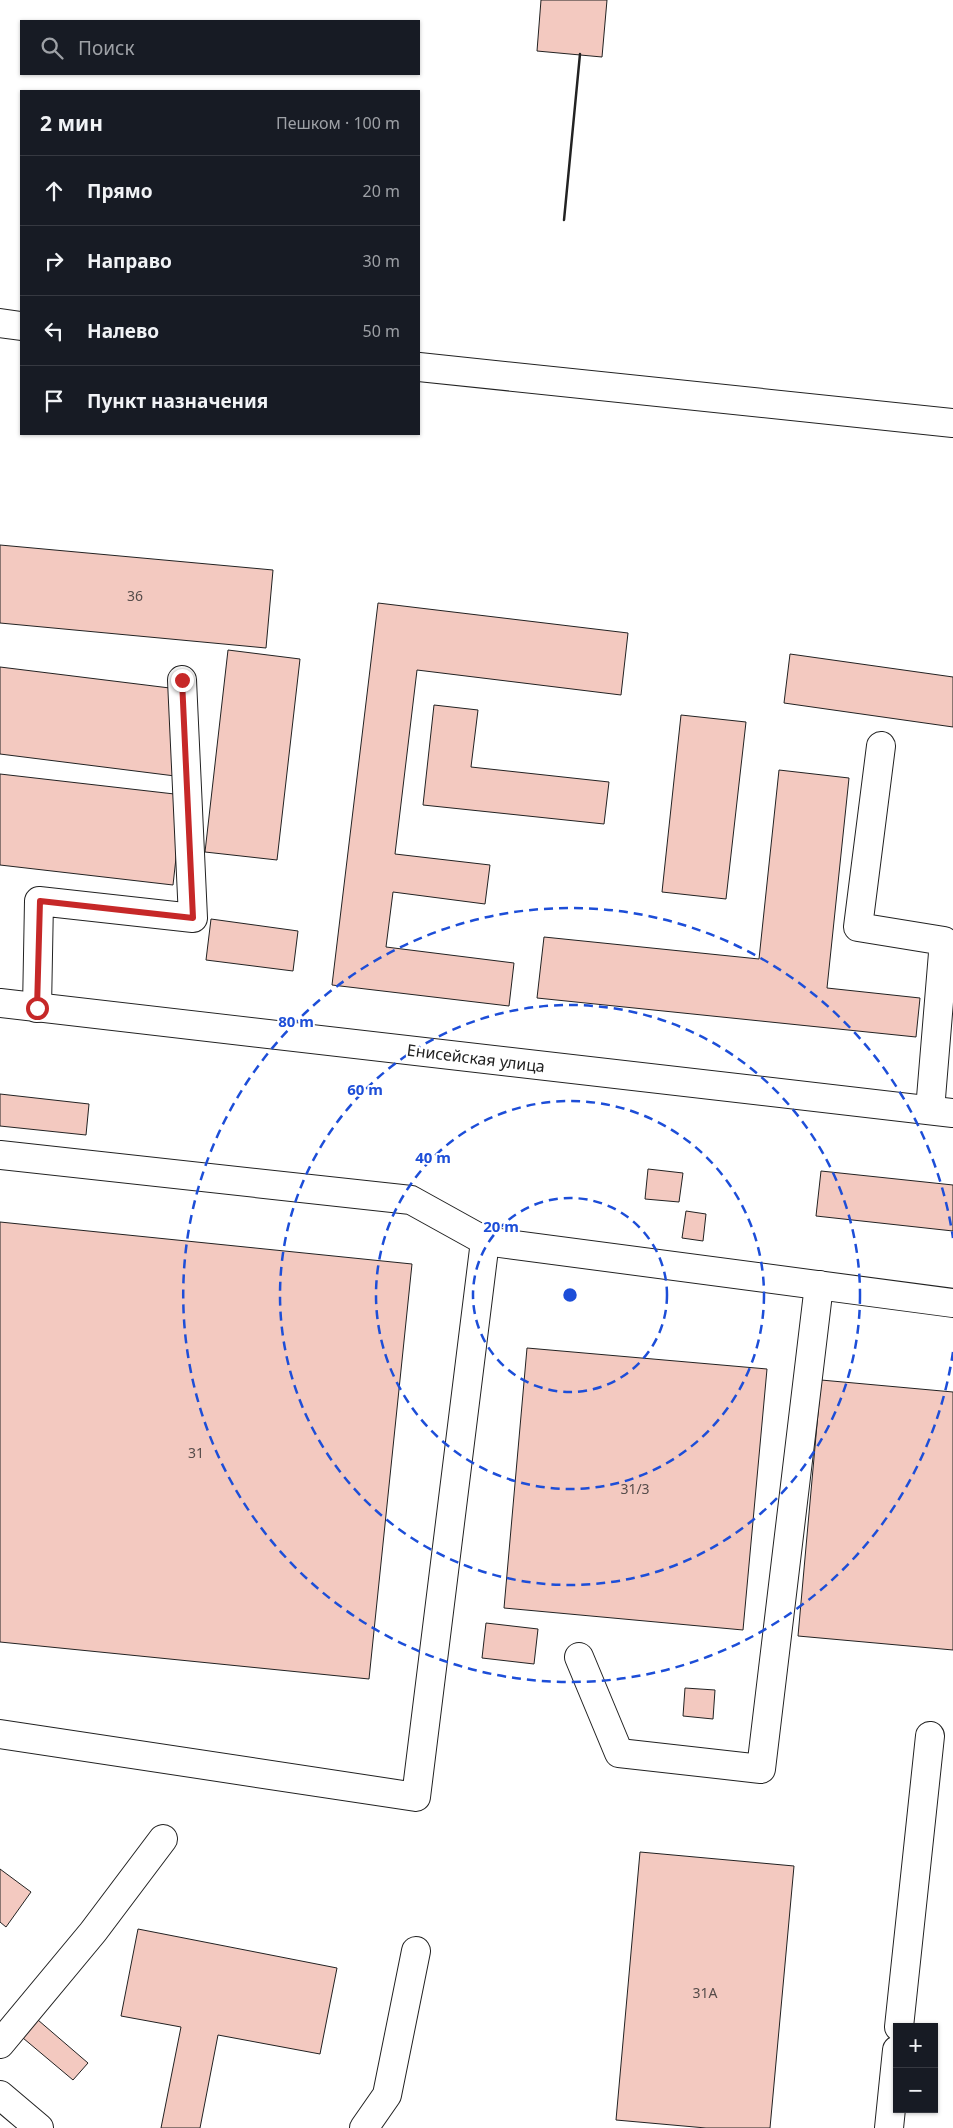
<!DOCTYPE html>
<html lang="ru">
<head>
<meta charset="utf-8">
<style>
	:root { --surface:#171b24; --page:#20242c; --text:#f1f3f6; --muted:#9ea1a6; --line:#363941 }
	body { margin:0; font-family:"Noto Sans",sans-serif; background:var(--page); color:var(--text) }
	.controls { position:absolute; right:15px; bottom:15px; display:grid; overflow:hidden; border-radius:0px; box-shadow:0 1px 4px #0004 }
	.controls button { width:45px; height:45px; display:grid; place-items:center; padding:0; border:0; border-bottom:1px solid var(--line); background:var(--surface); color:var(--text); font:25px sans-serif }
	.stop { position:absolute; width:15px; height:15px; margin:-11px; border:4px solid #c62828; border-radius:50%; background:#fff }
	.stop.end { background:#c62828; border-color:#fff; box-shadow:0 1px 5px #0008 }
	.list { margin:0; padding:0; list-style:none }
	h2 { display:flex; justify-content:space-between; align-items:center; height:65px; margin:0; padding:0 20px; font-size:21px }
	h2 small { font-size:16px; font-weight:400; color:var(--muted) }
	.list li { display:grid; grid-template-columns:32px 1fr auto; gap:15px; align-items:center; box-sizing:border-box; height:70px; padding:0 20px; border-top:1px solid var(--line) }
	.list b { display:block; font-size:19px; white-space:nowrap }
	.list em { font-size:16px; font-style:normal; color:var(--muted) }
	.icon { flex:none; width:28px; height:28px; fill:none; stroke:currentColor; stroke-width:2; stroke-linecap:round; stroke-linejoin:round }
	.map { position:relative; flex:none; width:953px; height:2128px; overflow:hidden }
	.search { position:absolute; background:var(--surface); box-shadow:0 1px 4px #0004; left:20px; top:20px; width:400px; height:55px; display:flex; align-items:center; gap:12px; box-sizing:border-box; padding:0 18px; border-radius:0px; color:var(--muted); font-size:19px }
	.panel { position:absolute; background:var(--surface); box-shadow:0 1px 4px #0004; left:20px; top:90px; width:400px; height:345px; border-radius:0px }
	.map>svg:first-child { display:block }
</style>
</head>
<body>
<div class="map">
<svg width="953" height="2128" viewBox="0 0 953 2128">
	<rect width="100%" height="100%" fill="#fff"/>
	<g fill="#f3c9c0" stroke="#222">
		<polygon points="541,0 607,0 602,57 537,51"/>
		<polygon points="0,545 273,570 266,648 0,623"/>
		<polygon points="378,603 628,633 621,695 417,670 395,854 490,865 485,904 393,892 386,947 514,963 509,1006 332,985"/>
		<polygon points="228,650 300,659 277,860 205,852"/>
		<polygon points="790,654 953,677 953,727 784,703"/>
		<polygon points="0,667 194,691 183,777 0,754"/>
		<polygon points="434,705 478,710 471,767 609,782 604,824 423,805"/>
		<polygon points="681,715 746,722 726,899 662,892"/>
		<polygon points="779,770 849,778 827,988 920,998 916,1037 537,998 544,937 759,959"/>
		<polygon points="0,774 183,795 173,885 0,865"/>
		<polygon points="211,919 298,931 293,971 206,960"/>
		<polygon points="0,1094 89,1104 86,1135 0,1126"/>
		<polygon points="648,1169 683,1173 679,1202 645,1199"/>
		<polygon points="821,1171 953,1185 953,1231 816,1216"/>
		<polygon points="686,1211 706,1214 703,1241 682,1238"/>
		<polygon points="0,1222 412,1264 369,1679 0,1642"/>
		<polygon points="527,1348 767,1369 743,1630 504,1608"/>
		<polygon points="821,1380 953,1392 953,1650 798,1636"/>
		<polygon points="486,1623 538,1629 534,1664 482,1658"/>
		<polygon points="685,1688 715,1690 713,1719 683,1716"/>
		<polygon points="640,1852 794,1866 770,2128 706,2128 616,2120"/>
		<polygon points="0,1869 31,1892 6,1927 0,1922"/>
		<polygon points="138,1929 337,1968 320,2054 218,2035 200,2128 161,2128 181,2027 121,2016"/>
		<polygon points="38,2020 88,2063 73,2080 23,2038"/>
	</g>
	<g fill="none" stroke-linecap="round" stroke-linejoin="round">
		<defs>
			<g id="minor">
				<polyline points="0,323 21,326"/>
				<polyline points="419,367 953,423"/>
				<polyline points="881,746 858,927 944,941 930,1110"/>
				<polyline points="0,1003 953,1113"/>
				<polyline points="37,1008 39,901 193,918 182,680"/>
				<polyline points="0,1155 411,1200 485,1241 953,1303"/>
				<polyline points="579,1657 619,1753 761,1769 819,1285"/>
				<polyline points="0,1734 416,1797 485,1241"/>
				<polyline points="899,2027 930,1736"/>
				<polyline points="0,2044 93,1932 163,1839"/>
				<polyline points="0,2095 39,2128"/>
				<polyline points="364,2128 387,2095 416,1951"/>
				<polyline points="889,2128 897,2050"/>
			</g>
		</defs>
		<use href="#minor" stroke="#222" stroke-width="30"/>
		<use href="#minor" stroke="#fff" stroke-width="28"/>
		<polyline stroke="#222" stroke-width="2.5" points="564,220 580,54"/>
	</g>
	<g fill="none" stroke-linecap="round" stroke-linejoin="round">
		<polyline stroke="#c62828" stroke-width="6" points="37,1008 40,901 193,918 182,680"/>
	</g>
	<g fill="none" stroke="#1d4ed8" stroke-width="2.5" stroke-dasharray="9 6">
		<circle cx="570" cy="1295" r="97"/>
		<circle cx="570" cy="1295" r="194"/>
		<circle cx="570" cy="1295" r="290"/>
		<path d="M953 1352A387 387 0 1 1 953 1238"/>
	</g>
	<g text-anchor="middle" stroke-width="4" stroke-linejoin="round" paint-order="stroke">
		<g font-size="14" fill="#564c4a">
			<text x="135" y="601">36</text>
			<text x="196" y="1458">31</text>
			<text x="635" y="1494">31/3</text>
			<text x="705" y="1998">31А</text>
		</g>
		<g font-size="16" fill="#222" stroke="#fff">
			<text transform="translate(476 1058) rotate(7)" y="6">Енисейская улица</text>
		</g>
	</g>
	<circle cx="570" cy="1295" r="8" fill="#1d4ed8" stroke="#fff" stroke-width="2.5"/>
	<g font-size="15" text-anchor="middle" font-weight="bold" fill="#1d4ed8" stroke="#fff" stroke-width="4" stroke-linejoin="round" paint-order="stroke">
		<text x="296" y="1027">80 m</text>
		<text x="365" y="1095">60 m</text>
		<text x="433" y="1163">40 m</text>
		<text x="501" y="1232">20 m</text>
	</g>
</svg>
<div class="controls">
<button>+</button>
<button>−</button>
</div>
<div class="stop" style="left:37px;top:1008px"></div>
<div class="stop end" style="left:182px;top:680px"></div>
<div class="search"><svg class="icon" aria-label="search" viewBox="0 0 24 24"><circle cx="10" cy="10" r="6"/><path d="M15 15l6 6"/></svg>Поиск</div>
<section class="panel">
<h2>2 мин<small>Пешком · 100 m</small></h2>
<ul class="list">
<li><svg class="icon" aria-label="ahead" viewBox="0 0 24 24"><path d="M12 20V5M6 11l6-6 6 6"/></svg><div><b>Прямо</b></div><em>20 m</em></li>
<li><svg class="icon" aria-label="right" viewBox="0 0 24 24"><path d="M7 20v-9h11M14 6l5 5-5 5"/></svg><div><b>Направо</b></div><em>30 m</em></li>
<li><svg class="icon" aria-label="left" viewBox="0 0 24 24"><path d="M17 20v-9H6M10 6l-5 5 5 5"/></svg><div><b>Налево</b></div><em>50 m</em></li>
<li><svg class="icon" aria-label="arrive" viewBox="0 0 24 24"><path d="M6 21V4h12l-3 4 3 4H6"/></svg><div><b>Пункт назначения</b></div></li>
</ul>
</section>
</div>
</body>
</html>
